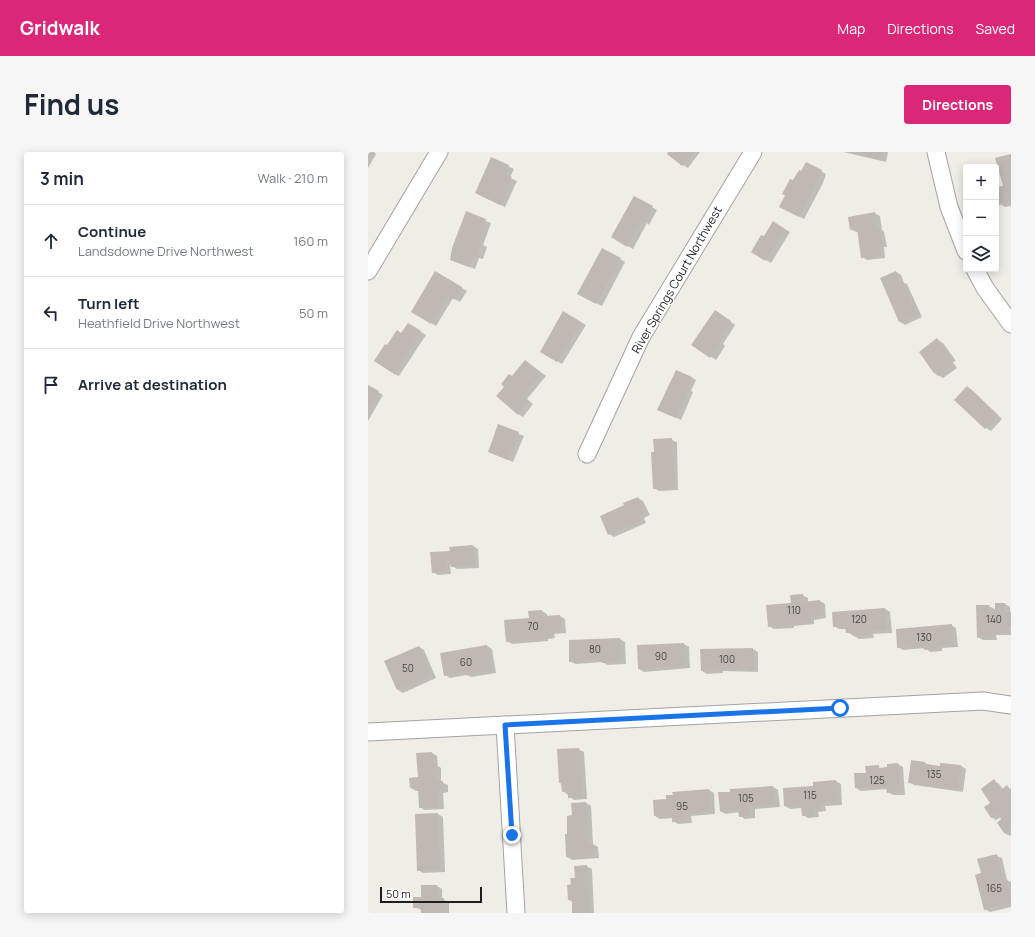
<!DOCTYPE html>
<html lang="en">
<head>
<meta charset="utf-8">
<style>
	:root { --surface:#fff; --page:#f6f6f7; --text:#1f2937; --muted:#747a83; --line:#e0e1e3; --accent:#db2777 }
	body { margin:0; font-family:Manrope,sans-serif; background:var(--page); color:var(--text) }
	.controls { position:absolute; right:12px; top:12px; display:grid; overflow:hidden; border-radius:4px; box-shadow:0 2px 10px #0003 }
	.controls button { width:36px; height:36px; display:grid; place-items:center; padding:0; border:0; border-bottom:1px solid var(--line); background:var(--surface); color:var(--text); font:20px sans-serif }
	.scale { position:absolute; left:12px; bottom:10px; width:102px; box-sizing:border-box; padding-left:4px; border:2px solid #1f1f1f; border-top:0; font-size:11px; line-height:14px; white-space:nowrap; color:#1f1f1f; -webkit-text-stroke:3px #fff; paint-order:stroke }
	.stop { position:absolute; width:12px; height:12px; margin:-9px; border:3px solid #1a73e8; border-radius:50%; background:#fff }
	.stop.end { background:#1a73e8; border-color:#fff; box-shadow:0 1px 4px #0008 }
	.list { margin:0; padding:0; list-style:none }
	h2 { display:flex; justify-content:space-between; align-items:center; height:52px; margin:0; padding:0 16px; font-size:17px }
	h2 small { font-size:13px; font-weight:400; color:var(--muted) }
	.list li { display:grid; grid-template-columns:26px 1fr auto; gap:12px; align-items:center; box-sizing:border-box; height:72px; padding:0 16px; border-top:1px solid var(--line) }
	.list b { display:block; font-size:15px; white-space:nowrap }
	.list p { margin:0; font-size:13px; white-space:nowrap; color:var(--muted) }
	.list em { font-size:13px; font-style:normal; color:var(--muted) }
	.icon { flex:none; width:22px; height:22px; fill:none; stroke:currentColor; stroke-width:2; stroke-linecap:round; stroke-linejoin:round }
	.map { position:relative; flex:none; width:643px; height:761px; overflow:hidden; border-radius:4px }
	header { display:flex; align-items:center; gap:24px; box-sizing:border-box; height:56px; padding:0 20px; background:var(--accent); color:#fff }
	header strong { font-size:19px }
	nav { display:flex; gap:22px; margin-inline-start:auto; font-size:14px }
	.intro { display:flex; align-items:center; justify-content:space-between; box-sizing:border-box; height:96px; padding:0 24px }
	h1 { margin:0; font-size:28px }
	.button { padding:10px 18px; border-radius:4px; background:var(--accent); color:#fff; font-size:14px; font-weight:700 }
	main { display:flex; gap:24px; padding:0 24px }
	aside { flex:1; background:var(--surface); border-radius:4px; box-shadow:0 2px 10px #0003 }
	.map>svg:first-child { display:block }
</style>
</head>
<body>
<header>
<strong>Gridwalk</strong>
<nav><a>Map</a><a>Directions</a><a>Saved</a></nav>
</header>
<div class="intro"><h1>Find us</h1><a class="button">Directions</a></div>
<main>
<aside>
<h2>3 min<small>Walk · 210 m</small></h2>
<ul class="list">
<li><svg class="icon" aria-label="ahead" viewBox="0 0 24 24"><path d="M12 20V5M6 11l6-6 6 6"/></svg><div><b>Continue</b><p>Landsdowne Drive Northwest</p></div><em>160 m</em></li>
<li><svg class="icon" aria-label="left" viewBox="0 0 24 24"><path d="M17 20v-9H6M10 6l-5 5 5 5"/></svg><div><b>Turn left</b><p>Heathfield Drive Northwest</p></div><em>50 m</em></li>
<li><svg class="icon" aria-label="arrive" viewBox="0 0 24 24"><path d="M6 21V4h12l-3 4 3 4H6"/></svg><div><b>Arrive at destination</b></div></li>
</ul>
</aside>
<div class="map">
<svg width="643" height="761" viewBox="0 0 643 761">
	<rect width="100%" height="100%" fill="#efede6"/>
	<g fill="#0003">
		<polygon points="0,0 6,0 8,2 0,16"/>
		<polygon points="301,0 332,0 320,16 315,13"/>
		<polygon points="475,0 520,0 518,10"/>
		<polygon points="643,3 643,54 637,55 632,52 628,36 636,34"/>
		<polygon points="124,7 146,17 142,26 149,29 137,55 113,44"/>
		<polygon points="439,11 458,22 455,31 436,67 413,54 426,30 434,21"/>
		<polygon points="266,45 289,58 281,73 279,71 265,97 244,85"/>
		<polygon points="99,61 123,71 115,93 119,95 115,107 111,106 107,117 88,110"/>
		<polygon points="506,61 512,64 514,78 516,80 519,95 516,95 517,106 499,108 494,105 490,80 488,80 483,77"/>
		<polygon points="406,71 422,80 403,111 384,100 396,85"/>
		<polygon points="235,97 257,110 234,154 211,142"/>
		<polygon points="68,120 99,139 92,150 85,146 68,174 44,159"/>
		<polygon points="528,120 533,123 536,131 539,132 554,165 537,173 532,170 514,126"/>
		<polygon points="195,160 218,173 194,212 173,200"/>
		<polygon points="352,162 367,173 355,192 357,194 348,208 325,193"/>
		<polygon points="40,172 58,183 31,224 26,222 20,194 34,182"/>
		<polygon points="570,188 575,191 588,209 585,210 589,216 575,226 570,223"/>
		<polygon points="158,209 178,224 159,247 165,252 155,265 150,262 145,225"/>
		<polygon points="323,225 328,228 323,239 325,240 313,268 296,260"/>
		<polygon points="0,234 15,243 0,269"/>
		<polygon points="599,235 604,238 634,267 623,279 618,276"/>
		<polygon points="130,274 156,284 145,310 121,300"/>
		<polygon points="304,288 309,290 310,338 291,339 286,336 287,301"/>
		<polygon points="270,346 275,349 282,363 276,366 278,371 246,385 241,382 257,354"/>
		<polygon points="105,394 110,397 111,416 89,417 82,413 83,422 70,423 65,420 83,399"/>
		<polygon points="434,443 440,446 440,450 452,449 457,452 458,466 446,468 446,472 426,474 426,476 406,477 401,474 424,451"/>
		<polygon points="637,452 642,455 643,483 628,483 629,488 615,488 610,485 609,454 621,454 628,458"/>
		<polygon points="517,457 522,460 524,481 505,482 506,486 491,487 479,480 478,477 471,477 466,474 465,461"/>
		<polygon points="174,459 179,462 179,465 192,464 197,467 198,481 186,482 187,486 180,487 180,489 144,492 139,489 162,467"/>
		<polygon points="583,473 588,476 590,495 574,496 574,499 562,500 557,496 535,498 530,495"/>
		<polygon points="252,487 257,490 258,512 240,513 234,510 208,512 202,509 202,489"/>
		<polygon points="316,492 321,495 322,516 276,520 271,517"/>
		<polygon points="119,494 124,497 128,521 103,525 98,523 82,526 77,523"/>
		<polygon points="51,495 56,498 68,526 35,541 30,538"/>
		<polygon points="385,497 390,500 390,520 355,519 355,521 339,522 334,519"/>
		<polygon points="210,597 216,600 219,647 206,648 195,639 194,632 192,631"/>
		<polygon points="64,601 69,604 70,614 73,616 73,630 80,633 80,640 75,641 76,657 57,658 52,655 51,639 48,639 43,636 51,626"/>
		<polygon points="557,611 562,613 573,615 593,614 598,617 595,640 546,633 541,630"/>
		<polygon points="530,612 535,615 537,643 525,643 520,640 519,637 493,639 488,636 499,622 510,615 514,617"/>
		<polygon points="468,629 473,632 474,653 457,654 458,659 450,660 451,665 440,666 435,663 434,656 422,657 417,654 446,635"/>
		<polygon points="626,629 631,632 635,637 639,635 643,637 643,683 642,684 636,681 635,667 633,665 628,668 623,665"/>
		<polygon points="405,635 410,638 412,655 387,657 387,666 377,667 372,664 372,660 358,662 352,659 363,640 363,638"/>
		<polygon points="341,638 346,641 347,662 323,664 324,671 310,672 305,669 305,666 292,667 287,664 299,648 306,644 306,641"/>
		<polygon points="218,651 223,654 225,692 230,695 231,706 204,708 199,705 200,683 205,664 204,652"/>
		<polygon points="70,662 75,665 77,720 55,721 50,718 48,663"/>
		<polygon points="629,704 634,706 639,728 643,730 643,755 622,760 617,757 614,722"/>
		<polygon points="218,714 224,717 226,761 205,761 205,750 201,748 204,733"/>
		<polygon points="69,734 74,737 74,747 81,750 81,761 54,761 54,758 46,755 54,746"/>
	</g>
	<g fill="#c0b9b3">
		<polygon points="300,0 325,0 314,14 299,2"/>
		<polygon points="481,0 514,0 513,8"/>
		<polygon points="643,2 643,50 631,53 628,43 628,35 635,34 627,6"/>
		<polygon points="123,5 141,13 137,22 144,25 132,53 107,41"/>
		<polygon points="438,10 454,18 450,28 431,65 411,55 417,43 414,42 422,27 425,28 431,18 433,19"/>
		<polygon points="266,44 285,54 276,71 273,69 259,95 243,85"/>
		<polygon points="98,59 118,67 110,90 114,91 109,105 105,103 101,115 82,108 84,96"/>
		<polygon points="507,60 509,76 511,76 514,92 511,93 512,103 493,106 489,77 482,78 480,65"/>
		<polygon points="405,69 417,77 397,109 383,100 393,83 396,84"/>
		<polygon points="234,96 253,106 228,152 209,142"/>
		<polygon points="67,119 94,135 87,148 80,144 63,172 43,160"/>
		<polygon points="528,119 532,129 534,128 549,163 531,170 512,126"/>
		<polygon points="347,158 363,169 350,188 353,190 342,206 323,193"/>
		<polygon points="195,159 213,170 189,210 172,200"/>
		<polygon points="40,171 53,179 26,222 6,209 17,192 19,193 29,178 33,181"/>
		<polygon points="569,186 583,206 581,207 585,213 570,224 565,220 551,200"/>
		<polygon points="157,208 173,221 155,244 161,249 150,263 128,244 136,235 133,232 141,222 144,224"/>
		<polygon points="308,218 324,225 319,236 321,237 308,266 289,258"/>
		<polygon points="0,233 11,239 0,257"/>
		<polygon points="599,234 630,263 617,277 586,248"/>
		<polygon points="130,272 151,280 140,308 120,300"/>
		<polygon points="304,286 306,336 285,337 283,300 286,300 285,287"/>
		<polygon points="270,345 277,361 272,363 274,368 240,383 232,364 256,353 255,351"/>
		<polygon points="105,393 107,413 83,415 83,411 78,411 78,419 64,421 62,400 82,399 81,395"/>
		<polygon points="435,442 435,450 452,448 453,464 441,465 442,470 400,475 398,453 423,451 422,443"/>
		<polygon points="627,451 637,451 637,460 643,460 643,474 641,474 641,481 624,481 624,485 609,486 608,453 621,453 621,460 627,459"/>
		<polygon points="517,456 519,478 501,479 501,483 485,484 485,480 478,481 477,474 465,475 464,460"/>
		<polygon points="174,458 175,464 192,463 194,479 182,480 182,484 176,484 176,487 138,490 136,468 161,466 160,459"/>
		<polygon points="584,472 585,492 569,494 569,497 556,498 555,495 549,494 529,496 528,477"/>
		<polygon points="252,486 253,510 234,511 234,507 201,510 201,488"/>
		<polygon points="316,491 317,514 270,517 269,493"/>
		<polygon points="119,493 123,518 97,523 96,520 76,524 72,501"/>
		<polygon points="51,494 64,523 29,538 16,509"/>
		<polygon points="385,496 385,518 350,517 350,519 333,519 332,497"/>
		<polygon points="211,596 214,645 200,646 200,639 194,640 193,631 191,631 189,597"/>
		<polygon points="64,600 65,612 68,612 69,629 75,629 75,638 71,638 71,655 51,656 50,636 42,636 41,626 50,625 48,601"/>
		<polygon points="543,608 557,610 557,612 572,614 572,611 593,613 590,637 540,631"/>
		<polygon points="530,611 532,640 519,641 518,635 487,636 486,621 498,621 497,614 511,613 511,616 519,615 519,612"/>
		<polygon points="626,627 633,638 639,633 643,639 643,677 636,681 629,671 633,667 629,661 623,666 616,655 622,651 613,637"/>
		<polygon points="468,628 469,650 453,651 453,657 446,657 446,663 434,664 433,653 416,654 415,636 445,634 445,630"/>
		<polygon points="405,634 407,652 382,654 382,663 371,665 370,657 352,659 350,640 362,640 362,637"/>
		<polygon points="341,637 343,660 319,662 319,669 304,670 304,663 286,664 285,648 298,647 298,643 305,643 304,640"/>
		<polygon points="218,650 221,691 225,691 226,703 198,705 197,682 199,682 199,664 204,663 203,651"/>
		<polygon points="70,661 72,718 49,719 47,662"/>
		<polygon points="629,702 635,728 639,727 643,744 643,751 616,758 607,723 613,721 609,707"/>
		<polygon points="219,713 222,761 204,761 204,748 200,748 199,733 203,732 202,726 207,726 206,714"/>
		<polygon points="53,733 69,733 69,746 76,746 76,761 53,761 53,756 45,756 45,745 53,745"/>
	</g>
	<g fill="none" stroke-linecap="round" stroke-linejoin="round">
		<defs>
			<g id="minor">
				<polyline points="568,0 581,55 598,99"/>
				<polyline points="607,117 617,136 643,172"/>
				<polyline points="0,119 71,0"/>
				<polyline points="219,302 273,185 385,0"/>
				<polyline points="137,573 148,761"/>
				<polyline points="0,580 615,549 643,553"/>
			</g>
		</defs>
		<use href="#minor" stroke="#a3a3a3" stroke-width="19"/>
		<use href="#minor" stroke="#fff" stroke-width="17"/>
	</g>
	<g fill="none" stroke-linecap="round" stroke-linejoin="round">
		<polyline stroke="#1a73e8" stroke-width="5" points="144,683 137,573 472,556"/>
	</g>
	<g text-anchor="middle" stroke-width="3" stroke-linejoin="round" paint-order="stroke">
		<g font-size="10" fill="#474644">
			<text x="426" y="462">110</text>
			<text x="491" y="471">120</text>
			<text x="626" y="471">140</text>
			<text x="165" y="478">70</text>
			<text x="556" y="489">130</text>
			<text x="227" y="501">80</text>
			<text x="293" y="508">90</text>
			<text x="359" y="511">100</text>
			<text x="98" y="514">60</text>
			<text x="40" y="520">50</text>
			<text x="566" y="626">135</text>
			<text x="509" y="632">125</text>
			<text x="442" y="647">115</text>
			<text x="378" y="650">105</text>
			<text x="314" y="658">95</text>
			<text x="626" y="740">165</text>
		</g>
		<g font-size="12" fill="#1f1f1f" stroke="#fff">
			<text transform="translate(309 128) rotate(-60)" y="4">River Springs Court Northwest</text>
		</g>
	</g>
</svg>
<div class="controls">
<button>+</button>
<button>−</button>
<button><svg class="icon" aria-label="layers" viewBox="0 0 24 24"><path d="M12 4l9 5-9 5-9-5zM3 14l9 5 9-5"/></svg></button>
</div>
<div class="scale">50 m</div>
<div class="stop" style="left:472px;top:556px"></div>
<div class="stop end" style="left:144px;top:683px"></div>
</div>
</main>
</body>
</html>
